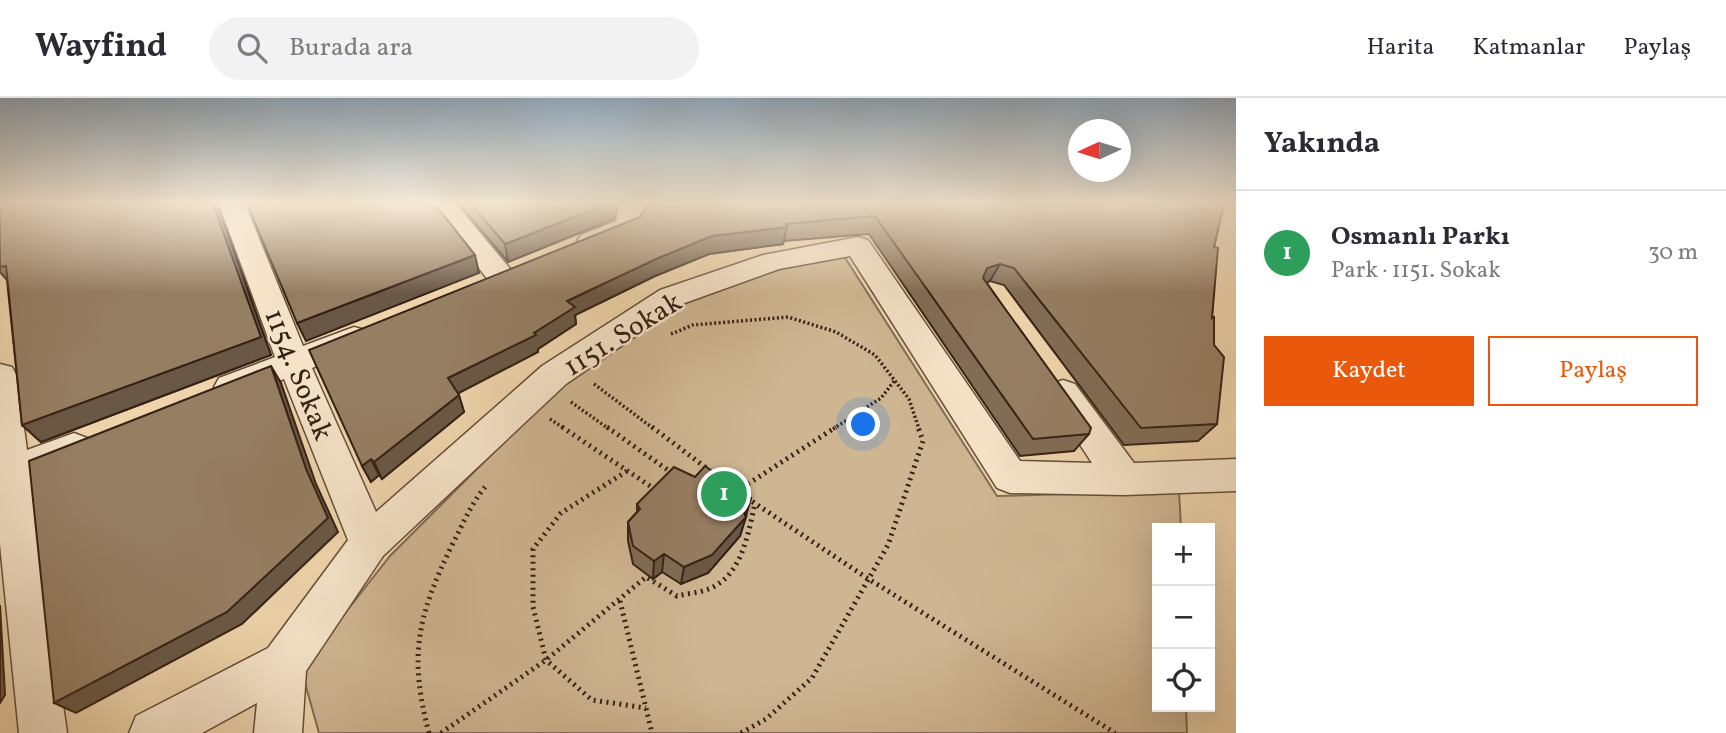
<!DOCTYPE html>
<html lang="tr">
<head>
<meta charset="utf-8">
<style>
	:root { --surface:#fff; --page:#f2f2f3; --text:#2b2b33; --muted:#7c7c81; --line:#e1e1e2; --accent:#ea580c }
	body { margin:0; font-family:Vollkorn,serif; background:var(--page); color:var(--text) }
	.controls { position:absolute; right:21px; bottom:21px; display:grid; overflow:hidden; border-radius:0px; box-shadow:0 7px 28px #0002 }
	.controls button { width:63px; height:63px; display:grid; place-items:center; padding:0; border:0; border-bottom:2px solid var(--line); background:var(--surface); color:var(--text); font:35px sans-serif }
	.compass { position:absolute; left:1068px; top:21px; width:63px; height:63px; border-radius:50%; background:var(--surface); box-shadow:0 7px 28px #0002; rotate:266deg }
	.you { position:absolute; left:864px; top:327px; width:24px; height:24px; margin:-18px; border:5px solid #fff; border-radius:50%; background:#1a73e8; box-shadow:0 0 0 10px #1a73e833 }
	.badge { display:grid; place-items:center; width:46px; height:46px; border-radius:50%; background:var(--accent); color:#fff; font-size:23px; font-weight:700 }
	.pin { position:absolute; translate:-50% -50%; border:4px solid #fff; box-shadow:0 2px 7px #0006 }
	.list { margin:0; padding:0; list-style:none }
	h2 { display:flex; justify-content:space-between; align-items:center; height:91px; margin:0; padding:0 28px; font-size:30px }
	h2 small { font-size:23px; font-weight:400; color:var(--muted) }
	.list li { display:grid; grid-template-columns:46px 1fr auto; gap:21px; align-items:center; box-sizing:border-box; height:126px; padding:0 28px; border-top:2px solid var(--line) }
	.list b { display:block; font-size:26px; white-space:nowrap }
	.list p { margin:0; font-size:23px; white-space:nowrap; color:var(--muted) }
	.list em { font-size:23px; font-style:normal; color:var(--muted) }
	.actions { display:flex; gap:14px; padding:21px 28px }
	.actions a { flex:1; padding:16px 0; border:2px solid var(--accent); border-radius:0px; text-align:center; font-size:24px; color:var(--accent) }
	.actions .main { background:var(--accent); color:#fff }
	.icon { flex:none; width:38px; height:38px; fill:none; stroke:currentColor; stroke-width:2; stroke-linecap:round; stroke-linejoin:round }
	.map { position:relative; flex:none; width:1236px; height:635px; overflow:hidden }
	header { display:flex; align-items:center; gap:42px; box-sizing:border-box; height:98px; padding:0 35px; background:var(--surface); border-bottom:2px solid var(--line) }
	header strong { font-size:33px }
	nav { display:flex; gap:38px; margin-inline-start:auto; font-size:24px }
	.search { width:490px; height:63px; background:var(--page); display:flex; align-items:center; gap:18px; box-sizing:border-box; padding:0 24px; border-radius:38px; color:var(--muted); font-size:26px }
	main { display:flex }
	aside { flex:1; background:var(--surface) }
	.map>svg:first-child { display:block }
</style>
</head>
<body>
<header>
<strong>Wayfind</strong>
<div class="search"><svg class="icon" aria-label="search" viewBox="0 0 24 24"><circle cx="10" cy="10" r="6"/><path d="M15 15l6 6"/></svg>Burada ara</div>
<nav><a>Harita</a><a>Katmanlar</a><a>Paylaş</a></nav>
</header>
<main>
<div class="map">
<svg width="1236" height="635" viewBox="0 0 1236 635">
	<rect width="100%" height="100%" fill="#efd4ab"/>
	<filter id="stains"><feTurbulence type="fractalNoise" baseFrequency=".00286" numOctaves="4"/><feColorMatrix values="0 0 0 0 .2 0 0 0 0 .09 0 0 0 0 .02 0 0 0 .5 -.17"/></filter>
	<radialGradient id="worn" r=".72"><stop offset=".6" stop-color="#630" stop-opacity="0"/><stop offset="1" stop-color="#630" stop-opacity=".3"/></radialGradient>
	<polygon fill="#cfb692" stroke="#826c54" stroke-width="2" points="844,158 997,398 1179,393 1181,430 1157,430 1157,609 1186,609 1187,635 319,635 301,571 390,458 587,261 681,200 795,167"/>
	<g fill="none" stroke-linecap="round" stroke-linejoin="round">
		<defs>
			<g id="minor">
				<polygon points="219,106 245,106 303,248 354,229 365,232 370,240 365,248 312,270 376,414 542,268 660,192 763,157 858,139 868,142 1020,363 1092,365 1046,295 1051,286 1063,282 1075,286 1134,365 1236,361 1236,393 1124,397 1010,395 997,390 850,158 779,171 682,206 566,286 383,458 306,573 302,635 254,635 257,605 202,635 129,635 136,618 268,550 348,442 284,281 231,302 219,298 214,289 219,280 275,259"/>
				<polygon points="429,106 456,106 512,173 517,180 512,187 502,189 492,187"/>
				<path d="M620,106H646C644,114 644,127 638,133C628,142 595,152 581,149L577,143L581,137L616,123Z"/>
				<polygon points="0,266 12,269 17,278 27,352 74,335 87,340 92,350 87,360 31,382 67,635 19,635 0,446"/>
			</g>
		</defs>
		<use href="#minor" stroke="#644e3a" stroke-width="3"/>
		<g stroke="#352115" stroke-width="3.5" stroke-dasharray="2 2.5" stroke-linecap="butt">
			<polyline points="671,236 693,227 788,219 836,234 875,257 909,301 919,331"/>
			<polyline points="594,286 654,331"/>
			<polyline points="571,304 609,331"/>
			<polyline points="550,321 565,331"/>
			<polyline points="833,331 881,300 895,282"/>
		</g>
		<g stroke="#352115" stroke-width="5" stroke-dasharray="2 4.5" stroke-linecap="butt">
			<polyline points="562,329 656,392"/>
			<polyline points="607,329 672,375"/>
			<polyline points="652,329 709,372"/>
			<polyline points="627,373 561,415 533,451 533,509 546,562 592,602 646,610"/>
			<polyline points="737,393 836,329"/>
			<polyline points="747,400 867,480 1115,635"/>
			<polyline points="620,503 652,635"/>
			<path d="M429,635C408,556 418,517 453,445C463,426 471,406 485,389"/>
			<path d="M441,635L546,562L646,479L677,498C689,495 703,495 715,488C743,472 748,435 755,406"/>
			<polyline points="741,635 766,621 812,580 888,447 923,343 918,329"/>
		</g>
		<use href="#minor" fill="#f5e3c8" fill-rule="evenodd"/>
	</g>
	<g fill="#816c55" stroke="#352115" stroke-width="2">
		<polygon points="0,106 217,106 271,257 41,344 22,327 7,182 0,174"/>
		<polygon points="459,106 618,106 614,121 508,164"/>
		<polygon points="1224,106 1214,149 1212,220 1217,326 1198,343 1124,347 1004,187 990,183 987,185 1089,336 1074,353 1020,358 869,136 784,143 783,146 709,156 655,178 575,217 576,226 538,251 538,254 458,295 464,314 382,381 379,377 371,384 362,368 640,119 645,111"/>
		<polygon points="695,379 751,400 740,438 708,475 681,486 662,474 653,481 633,466 628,443 628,424 637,414 637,406"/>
	</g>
	<g fill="#695845" stroke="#352115" stroke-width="2">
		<polygon points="213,106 217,106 271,257 41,344 22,327"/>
		<polygon points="607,106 618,106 614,121 508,164 505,146"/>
		<polygon points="787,129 783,146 709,156 655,178 575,217 576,226 538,251 538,254 453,298 448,280 534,235 567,203 656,161 712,138"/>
		<polygon points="475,157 479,175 306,243 297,225"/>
		<polygon points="1000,166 990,183 978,188 987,170"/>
		<polygon points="271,268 281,285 316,386 338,434 242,526 76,615 54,605 306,371"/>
		<polygon points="459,297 464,314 382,381 374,364"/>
		<polygon points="371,361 379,377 371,384 362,368"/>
		<polygon points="751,400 745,419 742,410"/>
		<polygon points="746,419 740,438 708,475 681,486 684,469"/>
		<polygon points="664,456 662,474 653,481 654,463"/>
		<polygon points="0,507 5,597 0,605"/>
	</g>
	<g fill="#967e63" stroke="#352115" stroke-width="2">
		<polygon points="0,106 213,106 261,239 22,327 6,168 0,169"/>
		<polygon points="247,106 435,106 475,157 297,225"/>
		<polygon points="471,106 607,106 505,146"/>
		<polygon points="646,106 1224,106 1214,149 1218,150 1212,220 1214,219 1214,247 1224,259 1217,326 1141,330 1014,170 1000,166 987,170 983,180 1091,330 1089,336 1033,341 875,118 863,119 786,126 787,129 712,138 656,161 567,203 575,209 534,235 536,237 448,280 459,297 374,364 371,361 362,368 309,252 640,119 645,111"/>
		<polygon points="271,268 306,371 328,420 227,514 54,605 29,363"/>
		<polygon points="705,368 751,400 742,410 746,419 712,457 684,469 664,456 654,463 633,448 628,424 640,411 637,406 674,369 695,379"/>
	</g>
	<linearGradient id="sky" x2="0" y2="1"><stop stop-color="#91a8bb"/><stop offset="0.54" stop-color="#f8ecd9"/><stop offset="1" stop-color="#f8ecd9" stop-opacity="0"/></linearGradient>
	<rect width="1236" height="195" fill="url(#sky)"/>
	<g text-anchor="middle" stroke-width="5" stroke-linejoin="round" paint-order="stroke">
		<g font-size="28" fill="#352115" stroke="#f5e3c8">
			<text transform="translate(622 235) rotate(-32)" y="10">1151. Sokak</text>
			<text transform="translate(300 276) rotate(68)" y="10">1154. Sokak</text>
		</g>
	</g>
	<rect width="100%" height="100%" filter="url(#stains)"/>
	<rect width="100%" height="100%" fill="url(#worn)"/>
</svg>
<div class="controls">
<button>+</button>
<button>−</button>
<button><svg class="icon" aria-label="locate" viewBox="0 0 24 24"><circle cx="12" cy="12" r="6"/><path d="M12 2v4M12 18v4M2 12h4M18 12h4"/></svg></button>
</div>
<svg class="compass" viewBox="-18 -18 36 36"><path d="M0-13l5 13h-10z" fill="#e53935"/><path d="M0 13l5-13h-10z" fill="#7c7c81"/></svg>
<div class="you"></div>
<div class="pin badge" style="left:724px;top:396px;background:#2e9e5b">1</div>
</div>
<aside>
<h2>Yakında<small></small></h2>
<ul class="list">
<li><span class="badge" style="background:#2e9e5b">1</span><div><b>Osmanlı Parkı</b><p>Park · 1151. Sokak</p></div><em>30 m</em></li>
</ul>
<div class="actions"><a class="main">Kaydet</a><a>Paylaş</a></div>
</aside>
</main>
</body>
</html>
